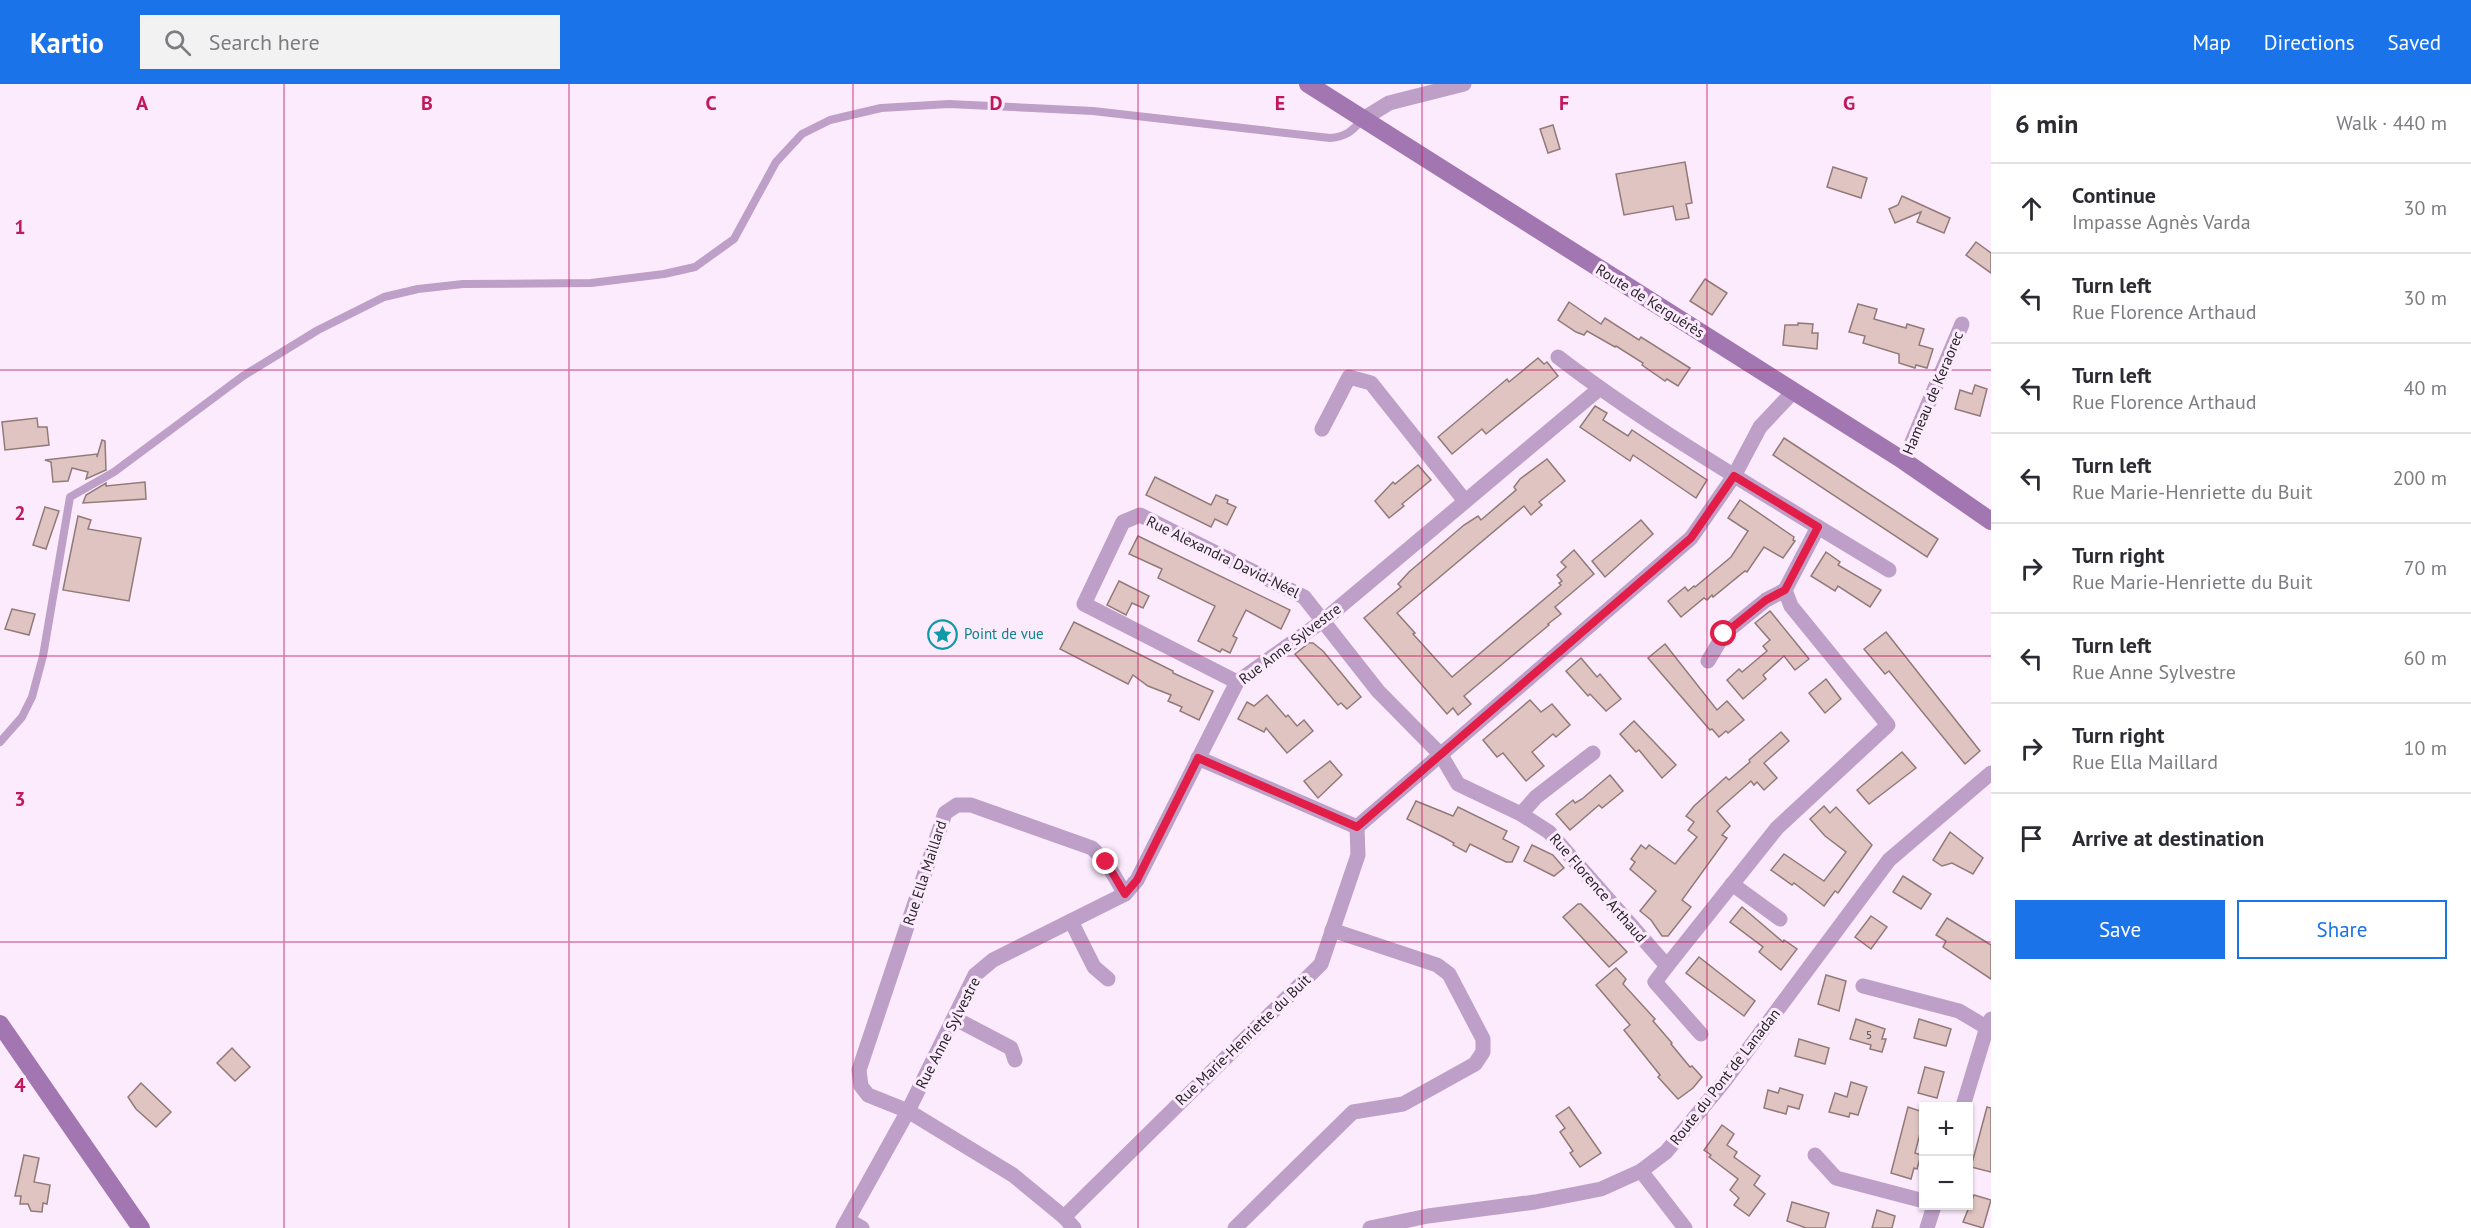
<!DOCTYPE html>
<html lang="en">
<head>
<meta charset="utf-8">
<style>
	:root { --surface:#fff; --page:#f2f2f3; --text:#2b2b33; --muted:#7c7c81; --line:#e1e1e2; --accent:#1a73e8 }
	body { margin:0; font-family:"PT Sans",sans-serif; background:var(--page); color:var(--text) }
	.controls { position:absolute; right:18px; bottom:18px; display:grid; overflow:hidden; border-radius:0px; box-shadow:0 2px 4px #0004 }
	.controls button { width:54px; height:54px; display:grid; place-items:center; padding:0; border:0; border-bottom:2px solid var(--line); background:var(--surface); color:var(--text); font:30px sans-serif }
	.stop { position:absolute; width:18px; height:18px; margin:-14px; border:4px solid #e11d48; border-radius:50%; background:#fff }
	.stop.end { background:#e11d48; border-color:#fff; box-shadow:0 2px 6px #0008 }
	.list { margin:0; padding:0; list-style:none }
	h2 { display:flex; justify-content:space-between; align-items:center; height:78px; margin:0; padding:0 24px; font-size:26px }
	h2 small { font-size:20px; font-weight:400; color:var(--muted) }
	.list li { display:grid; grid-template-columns:39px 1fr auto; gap:18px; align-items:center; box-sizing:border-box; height:90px; padding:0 24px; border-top:2px solid var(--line) }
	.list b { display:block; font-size:22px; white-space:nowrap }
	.list p { margin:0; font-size:20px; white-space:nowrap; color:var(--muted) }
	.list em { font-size:20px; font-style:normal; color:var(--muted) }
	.actions { display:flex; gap:12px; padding:18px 24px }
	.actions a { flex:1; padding:14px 0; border:2px solid var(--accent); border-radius:0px; text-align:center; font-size:21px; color:var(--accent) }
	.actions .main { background:var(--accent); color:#fff }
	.icon { flex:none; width:33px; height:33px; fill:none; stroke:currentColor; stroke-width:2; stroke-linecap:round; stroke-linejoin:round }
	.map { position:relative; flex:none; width:1991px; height:1144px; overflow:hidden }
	header { display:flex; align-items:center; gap:36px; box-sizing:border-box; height:84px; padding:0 30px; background:var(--accent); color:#fff }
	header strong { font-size:28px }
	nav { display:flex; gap:33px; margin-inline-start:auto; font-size:21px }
	.search { width:420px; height:54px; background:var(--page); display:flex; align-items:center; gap:15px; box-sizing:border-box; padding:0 21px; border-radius:0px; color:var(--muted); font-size:22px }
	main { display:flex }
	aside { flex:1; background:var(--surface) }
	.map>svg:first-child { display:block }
</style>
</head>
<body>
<header>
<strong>Kartio</strong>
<div class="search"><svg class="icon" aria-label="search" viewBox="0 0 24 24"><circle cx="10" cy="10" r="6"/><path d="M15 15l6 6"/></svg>Search here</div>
<nav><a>Map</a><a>Directions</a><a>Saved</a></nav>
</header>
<main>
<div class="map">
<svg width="1991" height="1144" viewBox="0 0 1991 1144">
	<rect width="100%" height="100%" fill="#fcebfd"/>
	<g fill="#dfc4c2" stroke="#927a78" stroke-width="1.5">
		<polygon points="1553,41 1560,65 1548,69 1540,45"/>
		<polygon points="1685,78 1692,119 1686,120 1689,134 1676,136 1673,122 1624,131 1616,90"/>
		<polygon points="1833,83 1867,94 1861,114 1827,103"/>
		<polygon points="1902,112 1950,134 1944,149 1917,138 1921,128 1895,139 1889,125 1898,121"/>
		<polygon points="1976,158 1991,169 1991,189 1966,171"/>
		<polygon points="1705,195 1727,209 1712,231 1690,217"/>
		<polygon points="1569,218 1601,240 1605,234 1639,256 1641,253 1690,284 1678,302 1667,295 1665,297 1642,281 1643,279 1616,262 1615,263 1587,247 1584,251 1576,248 1558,236"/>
		<polygon points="1858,220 1877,225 1874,235 1906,244 1907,240 1924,245 1919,261 1933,265 1927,284 1916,281 1915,284 1899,279 1899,270 1863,259 1865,252 1849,248"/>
		<polygon points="1798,239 1813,240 1812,249 1818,249 1817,265 1783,261 1785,241 1798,241"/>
		<polygon points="1538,274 1544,280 1547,278 1558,292 1486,350 1482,345 1452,370 1438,353 1507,295 1509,298"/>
		<polygon points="1975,301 1987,305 1980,332 1955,325 1960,306 1972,310"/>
		<polygon points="1595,322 1607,329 1603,336 1628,352 1632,346 1707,396 1696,414 1633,371 1630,377 1580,343"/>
		<polygon points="37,334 38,343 47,343 49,361 5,366 2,338"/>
		<polygon points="1784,354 1938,455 1927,473 1773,371"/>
		<polygon points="102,356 105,357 106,386 86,395 88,388 72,384 68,397 53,398 51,378 45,376 97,370 97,373"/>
		<polygon points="1547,375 1565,397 1539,418 1542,421 1531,431 1524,422 1397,529 1415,549 1413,550 1452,593 1561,501 1559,499 1562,497 1557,491 1566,483 1561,478 1574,466 1594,490 1555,523 1561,530 1548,540 1549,541 1464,612 1471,620 1458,631 1453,624 1447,630 1364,534 1401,503 1398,500 1409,488 1464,441 1478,432 1481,436 1516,406 1514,403 1520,395"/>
		<polygon points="1418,381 1431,396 1402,420 1404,422 1389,434 1375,417 1393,398 1395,400"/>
		<polygon points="1155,393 1211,421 1216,411 1228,416 1227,419 1236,423 1227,441 1215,435 1211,443 1146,411"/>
		<polygon points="145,398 146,415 83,419 86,411 106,399 106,402"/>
		<polygon points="1740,416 1794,453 1793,456 1795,457 1783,474 1764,463 1747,488 1745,487 1713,513 1712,511 1707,516 1704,514 1681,533 1668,517 1685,503 1688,507 1694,502 1695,503 1731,473 1748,447 1728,434"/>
		<polygon points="45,423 59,427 46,465 33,461"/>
		<polygon points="78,432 91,436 88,445 141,454 129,517 63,506"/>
		<polygon points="1641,436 1653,450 1605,493 1592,477"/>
		<polygon points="1138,452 1290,526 1281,545 1246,526 1233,552 1237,554 1230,569 1222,565 1220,568 1198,557 1215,522 1158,494 1162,485 1129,470"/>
		<polygon points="1826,468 1840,478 1838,481 1881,506 1870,523 1838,502 1835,507 1811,492"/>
		<polygon points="1119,497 1149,512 1143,524 1132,519 1126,531 1107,521"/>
		<polygon points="12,525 35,530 29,551 5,545"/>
		<polygon points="1770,527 1809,575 1795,586 1784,572 1763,591 1766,595 1743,615 1727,596 1739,585 1742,588 1767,567 1763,562 1770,556 1755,539"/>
		<polygon points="1074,538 1173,587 1173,589 1213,607 1199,636 1180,627 1182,623 1168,617 1171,611 1148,602 1133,591 1128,600 1060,565"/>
		<polygon points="1886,548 1980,667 1965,680 1889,587 1885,590 1864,565"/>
		<polygon points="1309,559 1313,559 1323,567 1361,613 1347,625 1341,619 1338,621 1295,570"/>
		<polygon points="1665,560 1717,626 1727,617 1744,636 1728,649 1726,647 1719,653 1712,645 1710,646 1648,574"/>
		<polygon points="1581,574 1597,593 1600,590 1621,615 1606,627 1590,610 1588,612 1566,587"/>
		<polygon points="1826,595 1841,615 1825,629 1809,609"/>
		<polygon points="1267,611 1286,633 1288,631 1297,642 1304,636 1313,647 1287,669 1266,644 1264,648 1238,635 1247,618 1254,622"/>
		<polygon points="1530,616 1541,628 1552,620 1570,641 1556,653 1553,650 1532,668 1544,682 1526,697 1503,669 1497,673 1483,656"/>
		<polygon points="1634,637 1676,681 1662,694 1639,666 1636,668 1620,650"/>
		<polygon points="1781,648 1789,657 1764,679 1777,694 1764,706 1757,698 1754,701 1751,697 1717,727 1730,742 1722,751 1727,754 1682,816 1691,823 1668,852 1662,852 1651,836 1640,827 1656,807 1630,785 1635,778 1631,775 1641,761 1646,765 1649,761 1675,780 1697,753 1688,746 1694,738 1686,732 1694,722 1726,693 1729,696 1750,678 1749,676"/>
		<polygon points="1902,668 1916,684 1869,720 1857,706"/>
		<polygon points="1330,677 1342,691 1318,714 1304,697"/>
		<polygon points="1610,691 1623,707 1602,724 1599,721 1570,746 1556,730 1573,716 1575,719 1582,715"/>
		<polygon points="1416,717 1453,732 1458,723 1507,747 1503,755 1519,763 1512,778 1506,778 1470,760 1466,768 1453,761 1454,759 1445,754 1407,735"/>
		<polygon points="1824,722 1830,729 1836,723 1872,761 1838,809 1835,807 1824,822 1794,799 1792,801 1771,786 1784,770 1824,797 1846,768 1825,752 1810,735"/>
		<polygon points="1950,748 1983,774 1973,790 1952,779 1942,782 1933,776"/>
		<polygon points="1532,761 1553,771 1564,784 1554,792 1524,777"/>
		<polygon points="1903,792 1931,810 1921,825 1893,808"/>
		<polygon points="1578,820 1581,820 1593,832 1627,868 1609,883 1563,833"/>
		<polygon points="1742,823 1783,858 1784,856 1797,865 1781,886 1759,868 1763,863 1730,838"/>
		<polygon points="1871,832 1887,843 1871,865 1855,853"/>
		<polygon points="1947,834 1991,861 1991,895 1943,863 1946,857 1936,851"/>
		<polygon points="1699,873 1755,917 1744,932 1686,889"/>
		<polygon points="1616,884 1626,895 1623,900 1655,935 1653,937 1672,959 1671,960 1690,983 1692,982 1702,993 1693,1004 1678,1015 1658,993 1660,991 1624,946 1630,941 1596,901"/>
		<polygon points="1826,891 1846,897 1839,927 1818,920"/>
		<polygon points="1856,935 1885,945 1882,955 1886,955 1882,968 1870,965 1871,961 1850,955"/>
		<polygon points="1919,935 1951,945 1946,962 1914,954"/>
		<polygon points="1799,955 1829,964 1825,980 1795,972"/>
		<polygon points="232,964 250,983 235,997 217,979"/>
		<polygon points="1925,983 1944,988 1937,1014 1918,1009"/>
		<polygon points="1851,998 1867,1003 1858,1031 1850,1029 1849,1033 1829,1028 1835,1009 1847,1013"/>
		<polygon points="141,999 171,1028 156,1043 136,1025 128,1013"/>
		<polygon points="1780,1004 1803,1011 1799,1025 1788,1022 1786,1030 1764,1024 1768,1006 1778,1009"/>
		<polygon points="1569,1023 1601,1069 1580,1083 1570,1069 1573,1067 1560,1048 1565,1044 1556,1032"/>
		<polygon points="1908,1023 1923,1028 1923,1038 1915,1069 1921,1071 1917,1085 1914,1084 1911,1095 1891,1089"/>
		<polygon points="1987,1023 1991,1024 1991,1088 1971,1083"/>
		<polygon points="1722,1041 1734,1050 1727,1061 1737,1068 1734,1073 1760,1092 1754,1101 1765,1110 1749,1132 1734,1121 1739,1114 1730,1106 1738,1095 1709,1073 1711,1071 1704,1066"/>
		<polygon points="24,1071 39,1074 34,1098 50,1101 47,1120 43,1119 42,1128 31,1127 28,1120 20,1120 21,1112 15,1112"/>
		<polygon points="1974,1111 1991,1116 1983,1144 1963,1138"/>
		<polygon points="1792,1118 1829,1129 1825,1144 1806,1144 1787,1137"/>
		<polygon points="1877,1126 1895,1132 1892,1144 1872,1144"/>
	</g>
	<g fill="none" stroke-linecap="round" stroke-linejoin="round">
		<path stroke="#bd9fc7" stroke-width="8" d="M0,658L22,633L32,613L43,572L70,413L114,388L243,292L318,246L384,213L418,205L463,200L591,199L664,190L695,183L734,155L776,78L802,50L830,36L881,24L949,20L1093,27L1330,54C1346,53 1352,47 1363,35"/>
		<g stroke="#bd9fc7" stroke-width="15">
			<polyline points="1363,35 1389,19 1464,0"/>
			<polyline points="1322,345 1349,293 1371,299 1465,417"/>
			<polyline points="1904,377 1962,240"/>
			<polyline points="1818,443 1889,486"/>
			<polyline points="1708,577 1724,550 1766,516 1785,506"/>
			<path d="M1237,598L1084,520L1123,438L1140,431L1304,513L1378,607L1441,671L1458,700L1521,730L1549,748L1667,882L1777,744L1888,641L1791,522L1785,506L1818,443C1730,389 1640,336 1558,273"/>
			<polyline points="1198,674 1357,743 1691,454 1734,392 1760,343 1793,308"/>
			<polyline points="1521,730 1536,713 1593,669"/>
			<polyline points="1732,800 1780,835"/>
			<polyline points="1071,837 1094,883 1108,895"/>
			<polyline points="1667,882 1655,898 1701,950"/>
			<polyline points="1863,902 1959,927 1991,946"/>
			<polyline points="954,934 1011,964 1015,976"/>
			<polyline points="1963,1022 1987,943 1991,935"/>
			<polyline points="1815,1071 1836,1094 1924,1117"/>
			<polyline points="1641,1087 1685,1144"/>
			<polyline points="1064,1133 1321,880 1358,771 1357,743"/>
			<polyline points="848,1136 862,1144"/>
			<polyline points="843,1144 908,1027 975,891 993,876 1125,810 1137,796 1237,598 1324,536 1599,305"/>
			<polyline points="1074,1144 1064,1133 1013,1091 908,1027 868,1011 861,1002 859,986 945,729 957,721 971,721 1092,764 1106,778 1125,810"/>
			<polyline points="1235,1144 1353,1028 1403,1020 1475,980 1483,968 1483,955 1449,890 1437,881 1332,846"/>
			<polyline points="1370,1144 1428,1132 1535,1118 1601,1105 1641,1087 1666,1068 1723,999 1889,776 1991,689"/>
			<polyline points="1927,1144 1934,1122"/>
		</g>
		<g stroke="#a276b1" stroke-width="18">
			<polyline points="1308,0 1904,377 1991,437"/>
			<polyline points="0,940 141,1144"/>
		</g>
	</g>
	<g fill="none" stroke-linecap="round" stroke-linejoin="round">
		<polyline stroke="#e11d48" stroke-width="8" points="1106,778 1125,810 1137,796 1198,674 1357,743 1691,454 1734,392 1818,443 1785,506 1766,516 1724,550"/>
	</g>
	<path fill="none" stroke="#c2185b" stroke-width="1.5" stroke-opacity="0.55" d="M284,0V1144M569,0V1144M853,0V1144M1138,0V1144M1422,0V1144M1707,0V1144M0,286H1991M0,572H1991M0,858H1991"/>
	<defs>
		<symbol id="sight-ring" viewBox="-11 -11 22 22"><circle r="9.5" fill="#fcebfd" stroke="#0f9aa8" stroke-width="1.5"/><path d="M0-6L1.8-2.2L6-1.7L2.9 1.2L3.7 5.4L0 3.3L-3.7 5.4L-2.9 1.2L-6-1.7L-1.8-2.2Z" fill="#0f9aa8"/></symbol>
	</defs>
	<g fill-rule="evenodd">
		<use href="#sight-ring" x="926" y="534" width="33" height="33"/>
	</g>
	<g text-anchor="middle" stroke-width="6" stroke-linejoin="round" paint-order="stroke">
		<g font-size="12" fill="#584d52">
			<text x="1869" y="955">5</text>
		</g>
		<g font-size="15" fill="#2b252c" stroke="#fcebfd">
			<text transform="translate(1650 217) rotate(32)" y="5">Route de Kerguérès</text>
			<text transform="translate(1933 309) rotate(-67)" y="5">Hameau de Keraorec</text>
			<text transform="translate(1223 473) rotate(26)" y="5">Rue Alexandra David-Néel</text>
			<text transform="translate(1290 560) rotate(-37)" y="5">Rue Anne Sylvestre</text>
			<text transform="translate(925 789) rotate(-72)" y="5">Rue Ella Maillard</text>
			<text transform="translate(1598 804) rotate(49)" y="5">Rue Florence Arthaud</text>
			<text transform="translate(948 949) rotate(-63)" y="5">Rue Anne Sylvestre</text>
			<text transform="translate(1243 956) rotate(-44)" y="5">Rue Marie-Henriette du Buit</text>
			<text transform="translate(1725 993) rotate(-52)" y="5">Route du Pont de Lanadan</text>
		</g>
		<g font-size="15" fill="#0d838f" stroke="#fcebfd" text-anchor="start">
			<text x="964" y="555">Point de vue</text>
		</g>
	</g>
	<g font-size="20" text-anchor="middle" font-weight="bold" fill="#c2185b" stroke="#fcebfd" stroke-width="6" stroke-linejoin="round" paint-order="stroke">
		<text x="142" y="26">A</text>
		<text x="427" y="26">B</text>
		<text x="711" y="26">C</text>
		<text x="996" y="26">D</text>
		<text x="1280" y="26">E</text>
		<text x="1564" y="26">F</text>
		<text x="1849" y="26">G</text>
		<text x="20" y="150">1</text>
		<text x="20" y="436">2</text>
		<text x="20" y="722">3</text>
		<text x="20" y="1008">4</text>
	</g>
</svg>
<div class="controls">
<button>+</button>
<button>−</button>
</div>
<div class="stop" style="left:1724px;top:550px"></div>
<div class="stop end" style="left:1106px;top:778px"></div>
</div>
<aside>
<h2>6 min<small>Walk · 440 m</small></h2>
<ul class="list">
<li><svg class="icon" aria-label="ahead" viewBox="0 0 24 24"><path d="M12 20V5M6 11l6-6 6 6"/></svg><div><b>Continue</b><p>Impasse Agnès Varda</p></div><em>30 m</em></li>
<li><svg class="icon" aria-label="left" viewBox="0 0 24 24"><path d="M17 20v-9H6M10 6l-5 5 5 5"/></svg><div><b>Turn left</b><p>Rue Florence Arthaud</p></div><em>30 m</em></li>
<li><svg class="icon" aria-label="left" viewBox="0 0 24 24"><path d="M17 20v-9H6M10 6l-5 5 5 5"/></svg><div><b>Turn left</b><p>Rue Florence Arthaud</p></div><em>40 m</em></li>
<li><svg class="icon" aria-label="left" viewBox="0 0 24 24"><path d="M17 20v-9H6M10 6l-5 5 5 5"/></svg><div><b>Turn left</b><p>Rue Marie-Henriette du Buit</p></div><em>200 m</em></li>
<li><svg class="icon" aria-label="right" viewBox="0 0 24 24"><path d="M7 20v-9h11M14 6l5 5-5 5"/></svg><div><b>Turn right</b><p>Rue Marie-Henriette du Buit</p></div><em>70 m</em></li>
<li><svg class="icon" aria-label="left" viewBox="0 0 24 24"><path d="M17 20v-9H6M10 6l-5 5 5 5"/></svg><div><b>Turn left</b><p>Rue Anne Sylvestre</p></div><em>60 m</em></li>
<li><svg class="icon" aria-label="right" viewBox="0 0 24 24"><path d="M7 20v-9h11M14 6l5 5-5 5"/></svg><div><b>Turn right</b><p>Rue Ella Maillard</p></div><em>10 m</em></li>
<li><svg class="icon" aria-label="arrive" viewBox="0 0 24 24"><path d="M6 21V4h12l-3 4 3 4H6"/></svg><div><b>Arrive at destination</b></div></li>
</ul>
<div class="actions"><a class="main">Save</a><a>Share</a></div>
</aside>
</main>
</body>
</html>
